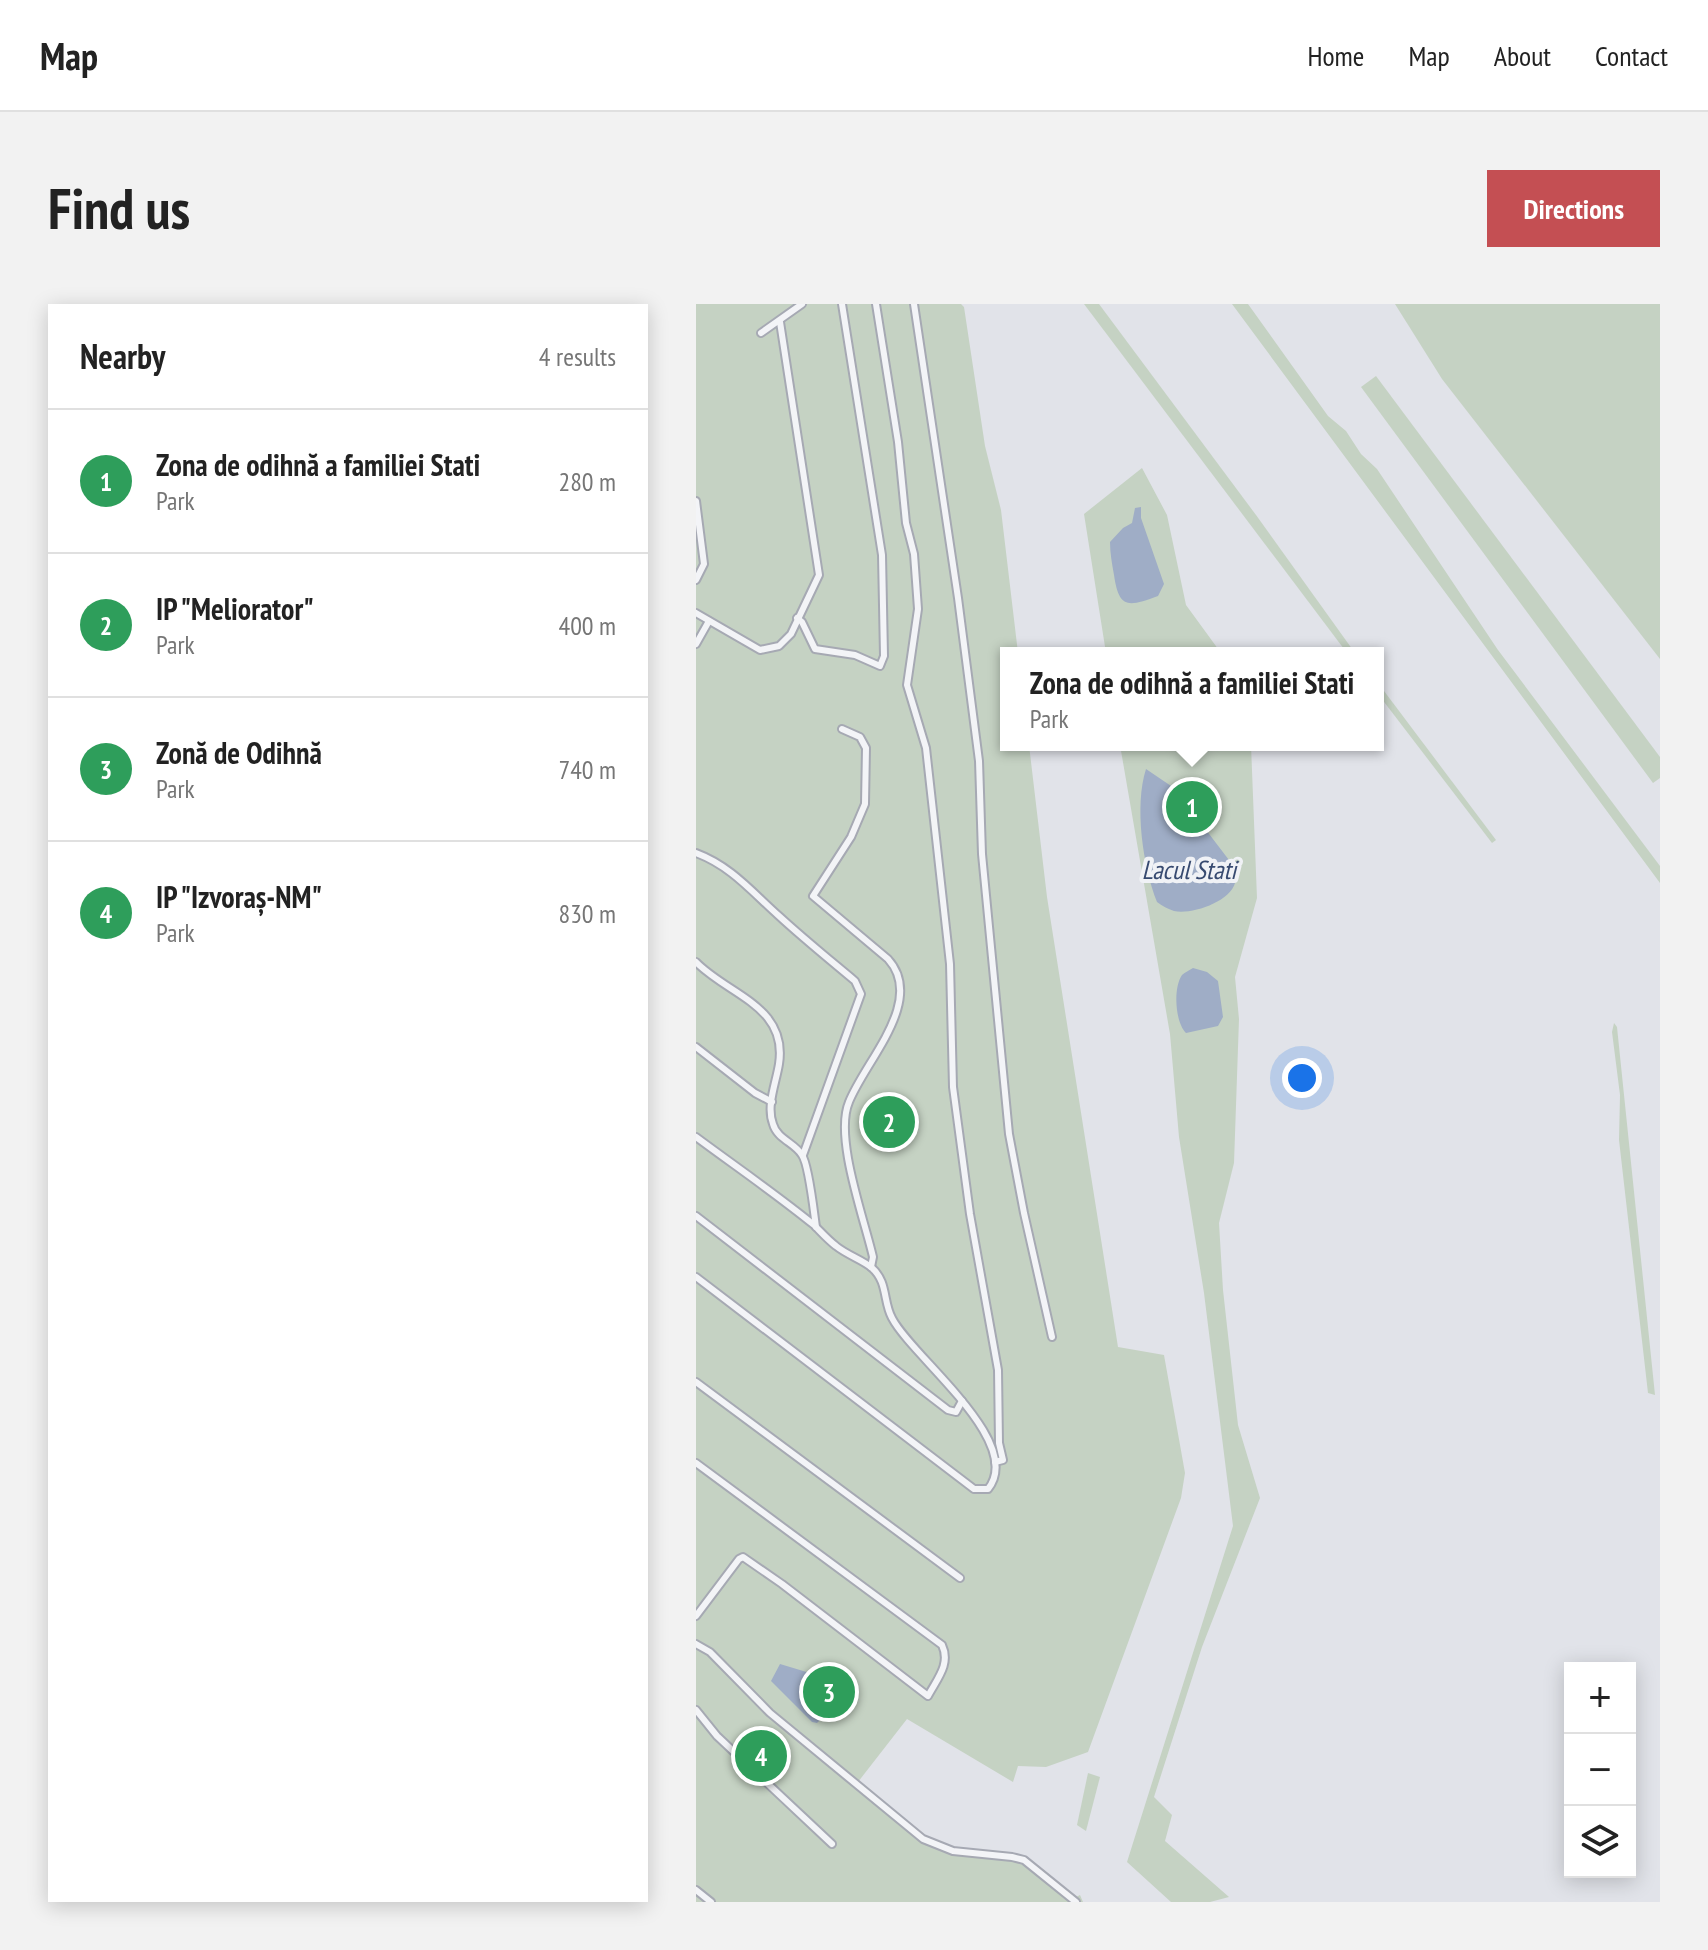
<!DOCTYPE html>
<html lang="en">
<head>
<meta charset="utf-8">
<style>
	:root { --surface:#fff; --page:#f2f2f2; --text:#222; --muted:#767676; --line:#e0e0e0; --accent:#c44f53 }
	body { margin:0; font-family:"PT Sans Narrow",sans-serif; background:var(--page); color:var(--text) }
	.controls { position:absolute; right:24px; bottom:24px; display:grid; overflow:hidden; border-radius:0px; box-shadow:0 4px 20px #0003 }
	.controls button { width:72px; height:72px; display:grid; place-items:center; padding:0; border:0; border-bottom:2px solid var(--line); background:var(--surface); color:var(--text); font:40px sans-serif }
	.you { position:absolute; left:606px; top:774px; width:28px; height:28px; margin:-20px; border:6px solid #fff; border-radius:50%; background:#1a73e8; box-shadow:0 0 0 12px #1a73e833 }
	.badge { display:grid; place-items:center; width:52px; height:52px; border-radius:50%; background:var(--accent); color:#fff; font-size:26px; font-weight:700 }
	.pin { position:absolute; translate:-50% -50%; border:4px solid #fff; box-shadow:0 2px 8px #0006 }
	.popup { position:absolute; left:304px; top:343px; width:384px; height:104px; box-sizing:border-box; display:grid; place-content:center; border-radius:0px; background:var(--surface); filter:drop-shadow(0 2px 6px #0005); font-size:26px; white-space:nowrap; color:var(--muted) }
	.popup b { font-size:30px; color:var(--text) }
	.popup::after { content:''; position:absolute; left:50%; top:100%; margin-left:-16px; border:16px solid transparent; border-top-color:var(--surface) }
	.list { margin:0; padding:0; list-style:none }
	h2 { display:flex; justify-content:space-between; align-items:center; height:104px; margin:0; padding:0 32px; font-size:34px }
	h2 small { font-size:26px; font-weight:400; color:var(--muted) }
	.list li { display:grid; grid-template-columns:52px 1fr auto; gap:24px; align-items:center; box-sizing:border-box; height:144px; padding:0 32px; border-top:2px solid var(--line) }
	.list b { display:block; font-size:30px; white-space:nowrap }
	.list p { margin:0; font-size:26px; white-space:nowrap; color:var(--muted) }
	.list em { font-size:26px; font-style:normal; color:var(--muted) }
	.icon { flex:none; width:44px; height:44px; fill:none; stroke:currentColor; stroke-width:2; stroke-linecap:round; stroke-linejoin:round }
	.map { position:relative; flex:none; width:964px; height:1598px; overflow:hidden; border-radius:0px }
	header { display:flex; align-items:center; gap:48px; box-sizing:border-box; height:112px; padding:0 40px; background:var(--surface); border-bottom:2px solid var(--line) }
	header strong { font-size:38px }
	nav { display:flex; gap:44px; margin-inline-start:auto; font-size:28px }
	.intro { display:flex; align-items:center; justify-content:space-between; box-sizing:border-box; height:192px; padding:0 48px }
	h1 { margin:0; font-size:56px }
	.button { padding:20px 36px; border-radius:0px; background:var(--accent); color:#fff; font-size:28px; font-weight:700 }
	main { display:flex; gap:48px; padding:0 48px }
	aside { flex:1; background:var(--surface); border-radius:0px; box-shadow:0 4px 20px #0003 }
	.map>svg:first-child { display:block }
</style>
</head>
<body>
<header>
<strong>Map</strong>
<nav><a>Home</a><a>Map</a><a>About</a><a>Contact</a></nav>
</header>
<div class="intro"><h1>Find us</h1><a class="button">Directions</a></div>
<main>
<aside>
<h2>Nearby<small>4 results</small></h2>
<ul class="list">
<li><span class="badge" style="background:#2e9e5b">1</span><div><b>Zona de odihnă a familiei Stati</b><p>Park</p></div><em>280 m</em></li>
<li><span class="badge" style="background:#2e9e5b">2</span><div><b>IP &quot;Meliorator&quot;</b><p>Park</p></div><em>400 m</em></li>
<li><span class="badge" style="background:#2e9e5b">3</span><div><b>Zonă de Odihnă</b><p>Park</p></div><em>740 m</em></li>
<li><span class="badge" style="background:#2e9e5b">4</span><div><b>IP &quot;Izvoraș-NM&quot;</b><p>Park</p></div><em>830 m</em></li>
</ul>
</aside>
<div class="map">
<svg width="964" height="1598" viewBox="0 0 964 1598">
	<rect width="100%" height="100%" fill="#e1e3e9"/>
	<g fill="#c5d2c3">
		<polygon points="0,0 265,0 268,3 289,142 305,206 322,349 310,349 310,441 333,441 351,593 422,1043 468,1051 489,1169 485,1194 392,1448 350,1463 322,1462 317,1478 211,1415 162,1478 228,1532 257,1543 327,1552 378,1594 384,1591 387,1598 0,1598"/>
		<polygon points="388,0 403,0 560,211 659,349 651,349"/>
		<polygon points="536,0 552,0 632,112 650,127 665,150 681,165 802,346 964,562 964,579"/>
		<polygon points="699,0 964,0 964,355 746,75"/>
		<polygon points="680,72 964,453 964,474 957,479 665,83"/>
		<polygon points="446,164 471,211 490,301 525,349 410,349 388,210"/>
		<polygon points="682,379 800,536 796,539 682,390"/>
		<polygon points="424,441 555,441 561,594 539,673 543,715 538,859 523,919 527,986 542,1121 564,1194 506,1343 458,1493 476,1511 469,1537 533,1593 514,1598 475,1598 431,1558 537,1222 508,989 483,833 474,730"/>
		<polygon points="918,719 921,723 959,1091 952,1089 923,836 924,791 916,728"/>
		<polygon points="392,1469 404,1473 390,1527 381,1521"/>
	</g>
	<g fill="#9fadc6">
		<path d="M445,203V214L468,280L462,292C432,303 423,305 418,271C416,260 414,249 414,238L427,224L436,219L439,204Z"/>
		<path d="M450,465L478,484L536,560C538,567 541,572 539,579C534,598 495,611 478,607C472,605 466,602 461,598C447,563 438,502 450,465Z"/>
		<path d="M497,664L511,668L522,677L527,713L522,722L490,729C479,718 477,684 486,671C489,668 494,666 497,664Z"/>
		<path d="M84,1360L147,1379L150,1383C145,1397 131,1409 121,1419L116,1418L75,1377Z"/>
	</g>
	<g fill="none" stroke-linecap="round" stroke-linejoin="round">
		<defs>
			<g id="minor">
				<polyline points="180,0 202,138 210,219 218,250 222,305 211,381 230,444 254,660 257,783 274,910 302,1066 303,1139 307,1156 299,1158"/>
				<polyline points="218,0 262,294 283,457 286,550 313,830 328,909 356,1033"/>
				<polyline points="65,29 106,0"/>
				<polyline points="0,197 8,260 0,276"/>
				<polyline points="0,309 64,346 83,342 95,330 123,271 84,18"/>
				<polyline points="101,314 106,318 119,345 159,351 184,362 188,352 186,251 146,0"/>
				<polyline points="0,340 13,317"/>
				<path d="M146,425L164,433L170,444L169,500L155,533L117,592L192,655C230,697 169,757 153,798C138,833 168,914 177,953L175,963"/>
				<path d="M0,549C35,562 56,588 83,612C108,635 134,656 159,677L165,690L107,851"/>
				<path d="M0,658C32,691 92,702 83,760C80,779 70,802 77,820C81,835 99,839 106,851C113,861 118,909 120,923"/>
				<polyline points="0,743 59,789 76,798"/>
				<path d="M0,833C39,862 80,890 118,921C125,928 132,936 140,942C151,951 167,956 176,964C192,978 187,998 196,1014C216,1053 330,1138 292,1185H278L0,973"/>
				<polyline points="0,912 252,1106 260,1108 266,1097"/>
				<polyline points="0,1078 264,1274"/>
				<path d="M0,1159L246,1341C255,1360 241,1375 232,1392L86,1280L47,1253L43,1255L0,1312"/>
				<polyline points="0,1340 14,1348 74,1409 227,1535 257,1547 316,1553 328,1556 380,1598"/>
				<polyline points="0,1406 21,1432 136,1540"/>
				<polyline points="0,1586 15,1598"/>
			</g>
		</defs>
		<use href="#minor" stroke="#a6a9b3" stroke-width="10"/>
		<use href="#minor" stroke="#f3f4f7" stroke-width="6"/>
	</g>
	<g text-anchor="middle" stroke-width="8" stroke-linejoin="round" paint-order="stroke">
		<g font-size="26" font-style="italic" fill="#374a70" stroke="#f0f2f6">
			<text x="493" y="575">Lacul Stati</text>
		</g>
	</g>
</svg>
<div class="controls">
<button>+</button>
<button>−</button>
<button><svg class="icon" aria-label="layers" viewBox="0 0 24 24"><path d="M12 4l9 5-9 5-9-5zM3 14l9 5 9-5"/></svg></button>
</div>
<div class="you"></div>
<div class="pin badge" style="left:496px;top:503px;background:#2e9e5b">1</div>
<div class="popup"><b>Zona de odihnă a familiei Stati</b>Park</div>
<div class="pin badge" style="left:193px;top:818px;background:#2e9e5b">2</div>
<div class="pin badge" style="left:133px;top:1388px;background:#2e9e5b">3</div>
<div class="pin badge" style="left:65px;top:1452px;background:#2e9e5b">4</div>
</div>
</main>
</body>
</html>
